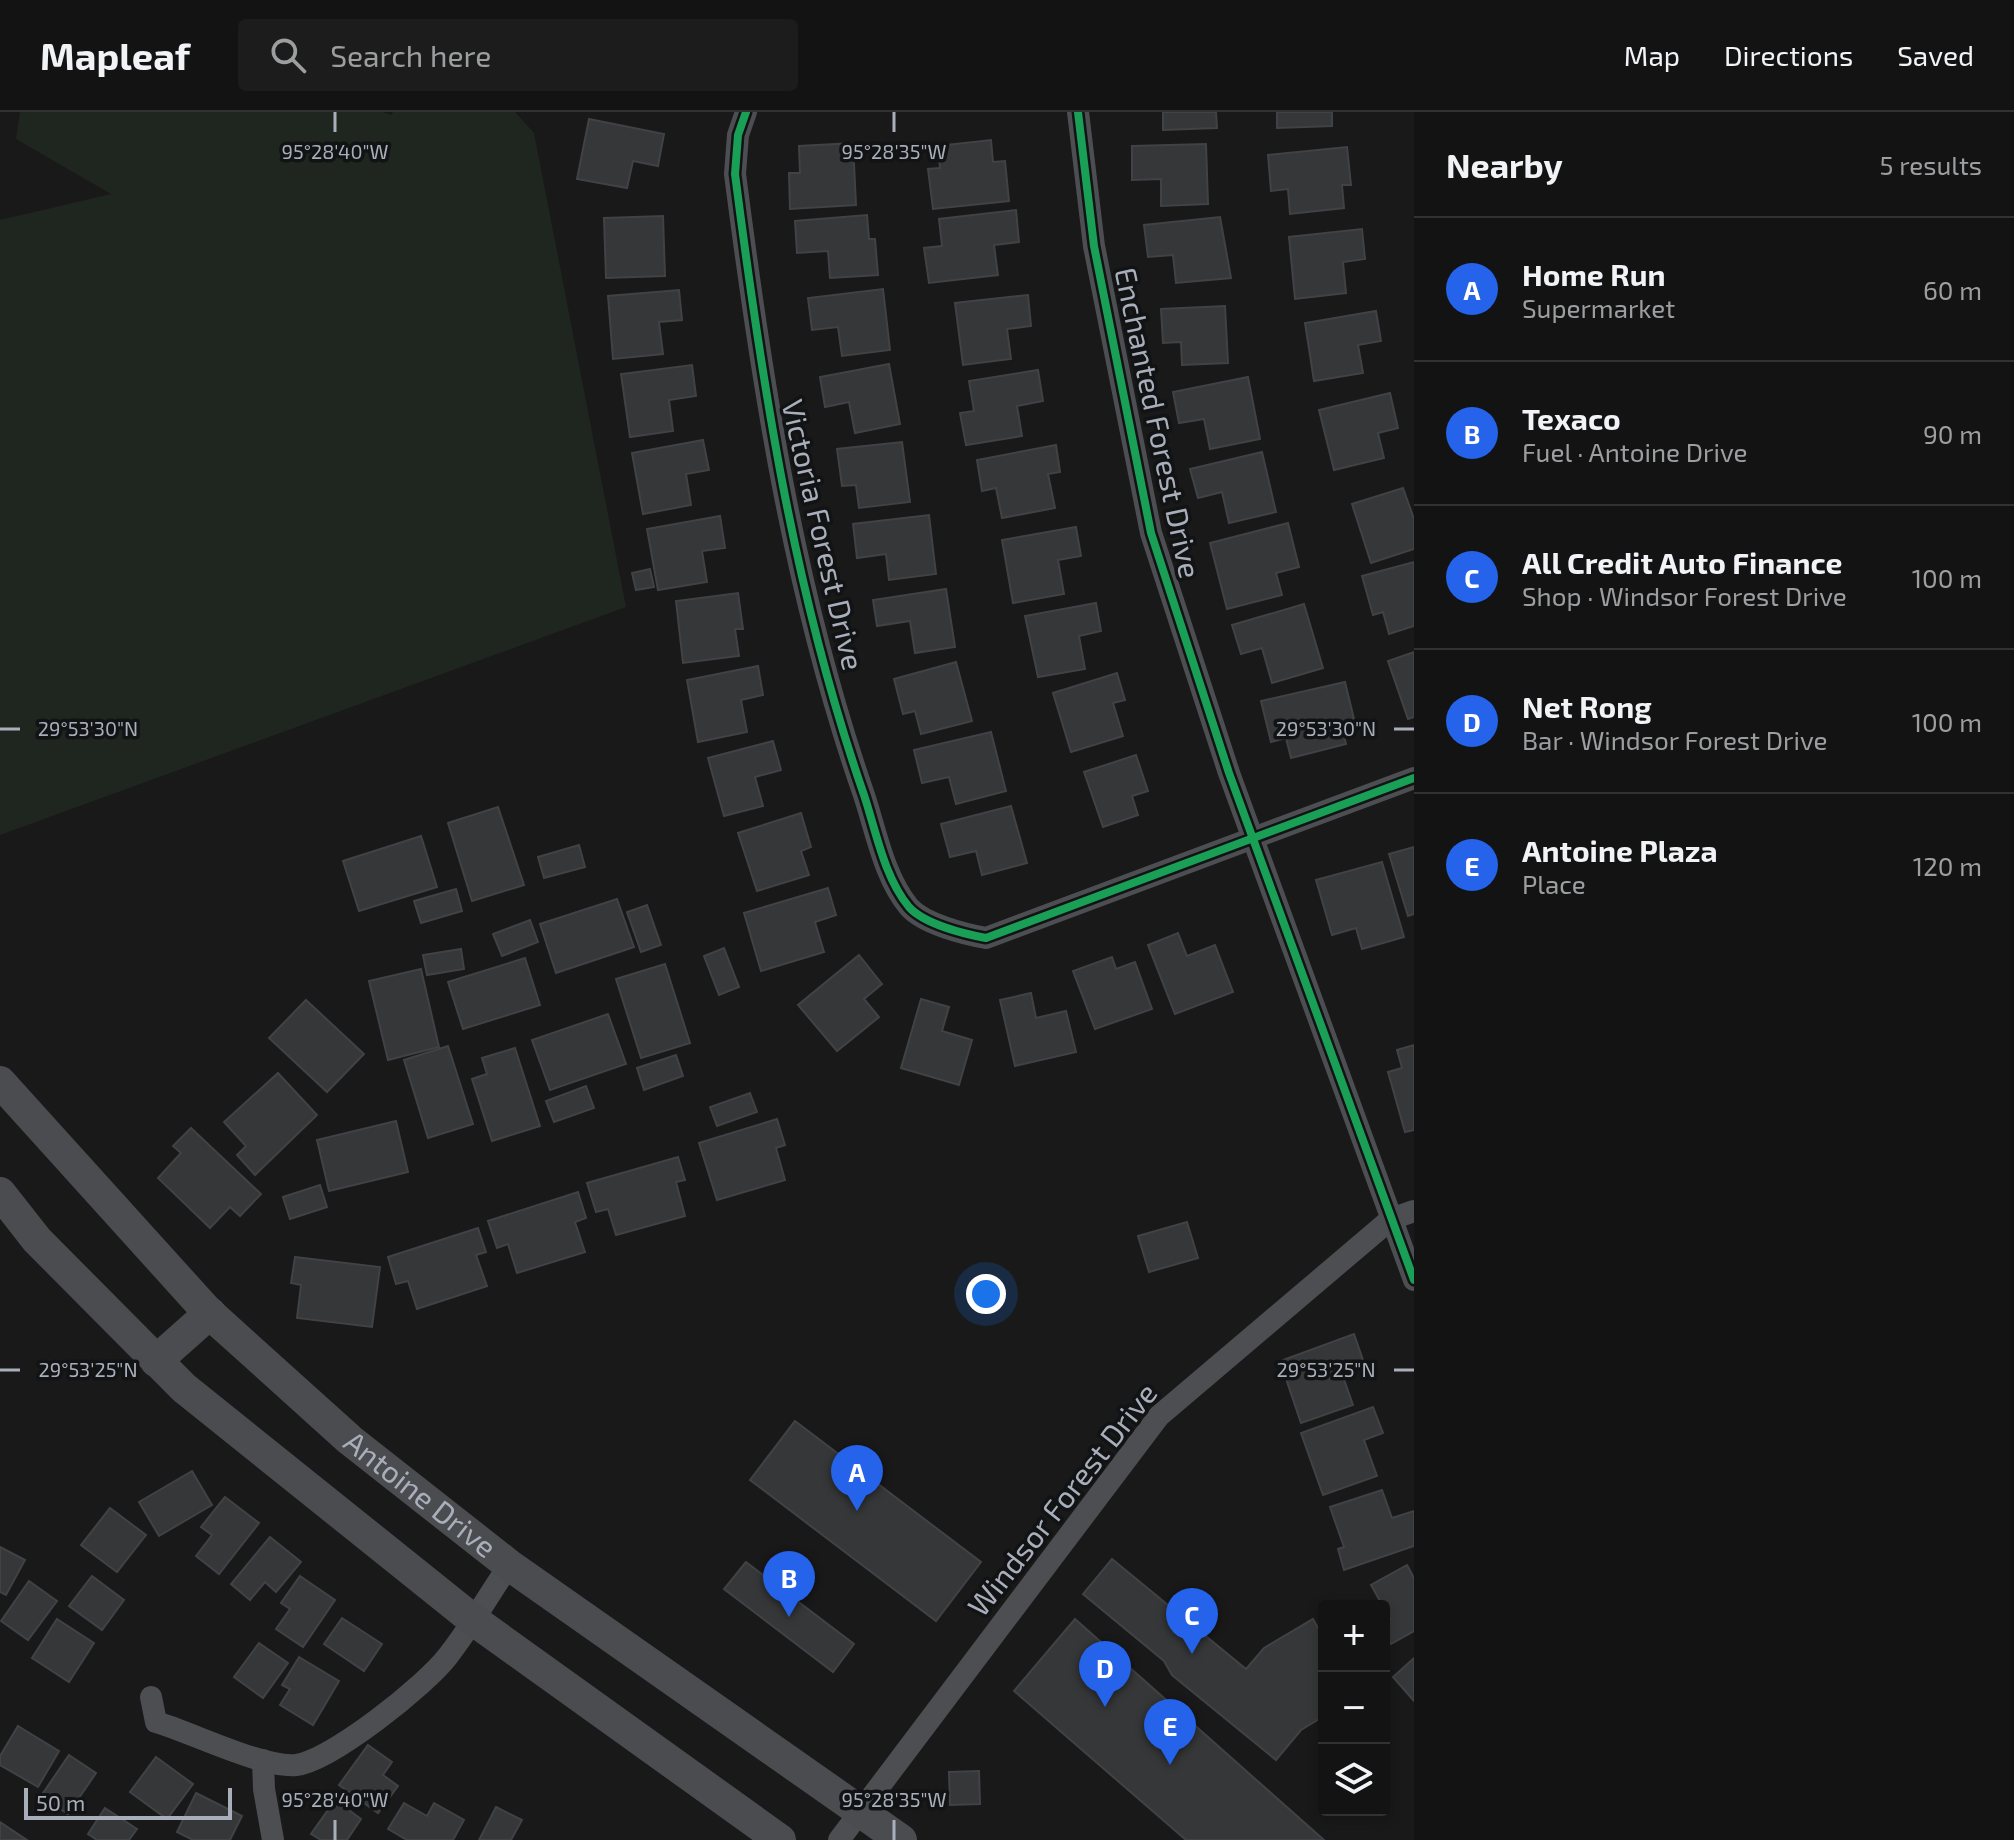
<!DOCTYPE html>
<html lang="en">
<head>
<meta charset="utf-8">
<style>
	:root { --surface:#131313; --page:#1c1c1c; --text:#f1f3f6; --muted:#9d9ea0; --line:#323233; --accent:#2563eb }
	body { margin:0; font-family:"Exo 2",sans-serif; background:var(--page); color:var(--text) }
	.controls { position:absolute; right:24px; bottom:24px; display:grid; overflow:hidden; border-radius:8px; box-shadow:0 4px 12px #0003 }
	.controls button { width:72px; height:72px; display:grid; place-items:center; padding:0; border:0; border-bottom:2px solid var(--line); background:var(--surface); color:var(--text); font:40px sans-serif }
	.scale { position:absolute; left:24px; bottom:20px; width:208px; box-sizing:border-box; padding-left:8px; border:4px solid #a9afba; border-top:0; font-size:22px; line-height:28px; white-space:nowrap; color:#a9afba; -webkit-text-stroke:6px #121315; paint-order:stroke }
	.you { position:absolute; left:986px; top:1182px; width:28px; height:28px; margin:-20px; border:6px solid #fff; border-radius:50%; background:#1a73e8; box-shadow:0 0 0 12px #1a73e833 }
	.badge { display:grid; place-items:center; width:52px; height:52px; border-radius:50%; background:var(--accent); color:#fff; font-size:26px; font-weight:700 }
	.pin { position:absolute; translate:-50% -66px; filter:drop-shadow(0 2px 4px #0008) }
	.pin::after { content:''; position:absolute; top:42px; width:28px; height:24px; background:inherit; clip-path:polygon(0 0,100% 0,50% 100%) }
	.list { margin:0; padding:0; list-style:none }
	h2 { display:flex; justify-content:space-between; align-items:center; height:104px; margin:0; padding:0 32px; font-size:34px }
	h2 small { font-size:26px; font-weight:400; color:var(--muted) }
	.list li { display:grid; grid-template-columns:52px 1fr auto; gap:24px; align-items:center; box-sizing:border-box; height:144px; padding:0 32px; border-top:2px solid var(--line) }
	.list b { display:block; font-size:30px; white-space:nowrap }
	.list p { margin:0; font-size:26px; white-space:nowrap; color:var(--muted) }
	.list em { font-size:26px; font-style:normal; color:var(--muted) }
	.icon { flex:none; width:44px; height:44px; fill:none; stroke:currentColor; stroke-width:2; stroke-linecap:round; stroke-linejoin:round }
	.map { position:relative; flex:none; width:1414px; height:1728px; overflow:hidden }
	header { display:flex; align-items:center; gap:48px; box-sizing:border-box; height:112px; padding:0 40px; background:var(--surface); border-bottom:2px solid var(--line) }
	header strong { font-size:38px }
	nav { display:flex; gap:44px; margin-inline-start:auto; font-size:28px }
	.search { width:560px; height:72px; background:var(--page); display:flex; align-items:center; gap:20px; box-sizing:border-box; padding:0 28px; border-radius:8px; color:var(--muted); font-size:30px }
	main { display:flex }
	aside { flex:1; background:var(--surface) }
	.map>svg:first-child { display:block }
</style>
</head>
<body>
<header>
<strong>Mapleaf</strong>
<div class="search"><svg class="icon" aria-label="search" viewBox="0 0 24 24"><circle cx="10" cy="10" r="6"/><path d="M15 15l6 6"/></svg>Search here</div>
<nav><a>Map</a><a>Directions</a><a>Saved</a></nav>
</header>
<main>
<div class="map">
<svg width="1414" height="1728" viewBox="0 0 1414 1728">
	<rect width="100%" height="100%" fill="#191919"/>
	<polygon fill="#1e261f" points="20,0 382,0 391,3 393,0 515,0 534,21 626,495 0,723 0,108 111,82 16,27"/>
	<g fill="#363738" stroke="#414245" stroke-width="2">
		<polygon points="1163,0 1216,0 1217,16 1163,18"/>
		<polygon points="1277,0 1332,0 1332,14 1277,16"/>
		<polygon points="589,7 664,22 658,54 633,49 627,76 577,67"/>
		<polygon points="991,28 993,50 1005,49 1009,89 933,97 928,57 940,56 938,34"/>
		<polygon points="853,31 856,93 790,97 789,61 800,61 799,34"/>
		<polygon points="1206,32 1208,92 1161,94 1161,67 1132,68 1132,34"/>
		<polygon points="1347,35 1351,73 1342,73 1344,96 1290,102 1288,77 1271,79 1268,43"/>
		<polygon points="1016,98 1019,130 994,133 998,163 929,171 924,136 942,134 939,107"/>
		<polygon points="867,103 869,127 875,127 878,163 830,166 828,139 797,141 795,109"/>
		<polygon points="663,104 665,164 606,166 604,106"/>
		<polygon points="1220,105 1231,166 1176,171 1173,143 1148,145 1144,113"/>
		<polygon points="1362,117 1365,147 1343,150 1346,181 1295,187 1289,125"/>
		<polygon points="883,177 890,238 842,244 838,215 812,218 808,186"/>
		<polygon points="679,178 682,208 659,210 663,242 613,247 608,184"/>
		<polygon points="1028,183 1031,214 1007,217 1011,247 963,253 955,191"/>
		<polygon points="1225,194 1228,251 1182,253 1181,230 1163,231 1161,197"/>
		<polygon points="1376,199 1381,229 1358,233 1363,261 1314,269 1305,211"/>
		<polygon points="889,252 900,312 855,321 849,290 825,295 820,265"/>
		<polygon points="692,253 696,284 669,288 673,319 630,325 621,262"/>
		<polygon points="1038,258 1043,289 1017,294 1022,324 966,333 960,301 974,299 969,269"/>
		<polygon points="1248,265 1260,327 1210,337 1204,307 1179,311 1173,280"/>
		<polygon points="1390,281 1398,316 1378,321 1384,346 1334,358 1319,298"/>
		<polygon points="703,328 709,358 686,362 691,393 643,402 632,341"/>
		<polygon points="902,330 910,390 859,396 856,373 842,374 837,337"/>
		<polygon points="1056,333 1060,360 1048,362 1055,396 1002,406 996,376 982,379 977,348"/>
		<polygon points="1262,340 1276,400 1229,411 1222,380 1198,386 1190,357"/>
		<polygon points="1403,376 1414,407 1414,437 1371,451 1352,392"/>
		<polygon points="929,403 936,462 889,468 886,442 857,446 853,412"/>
		<polygon points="720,404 725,436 702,439 707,470 658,478 647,417"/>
		<polygon points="1288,411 1299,455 1276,461 1282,483 1227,497 1210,431"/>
		<polygon points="1076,415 1081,444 1058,448 1064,482 1013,491 1002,428"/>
		<polygon points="1414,450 1414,514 1389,522 1383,500 1373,503 1362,464"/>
		<polygon points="650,457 654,475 636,478 632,461"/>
		<polygon points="946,477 955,535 915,541 910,509 877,514 873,488"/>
		<polygon points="738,481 743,517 735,517 739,544 683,551 676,489"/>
		<polygon points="1096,491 1101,519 1079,524 1085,557 1038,565 1025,504"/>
		<polygon points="1304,492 1323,556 1272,571 1262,536 1241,542 1232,513"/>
		<polygon points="1414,540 1414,605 1408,607 1388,549"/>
		<polygon points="956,550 972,609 921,622 915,599 903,602 894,567"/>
		<polygon points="758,554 763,583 741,588 747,620 698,630 687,568"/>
		<polygon points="1117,561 1125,588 1113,591 1123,624 1071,640 1053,581"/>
		<polygon points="1345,570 1354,607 1341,610 1346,632 1291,646 1286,626 1271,630 1261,589"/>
		<polygon points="991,620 1006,679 956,692 949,665 922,671 914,638"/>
		<polygon points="773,629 781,658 755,665 763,694 724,704 708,646"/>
		<polygon points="1136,643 1148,679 1132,684 1138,703 1103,715 1084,660"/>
		<polygon points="1011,694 1027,751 982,763 976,739 950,745 941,712"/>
		<polygon points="498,695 524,773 472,789 448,711"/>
		<polygon points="801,701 811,735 801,739 809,763 757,779 738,721"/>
		<polygon points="421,724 437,775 359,799 343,749"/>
		<polygon points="579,733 585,755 544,766 538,745"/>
		<polygon points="1414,735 1414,802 1408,804 1389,742"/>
		<polygon points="1382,750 1404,825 1362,837 1356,816 1332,823 1316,768"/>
		<polygon points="828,776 836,803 815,810 824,840 761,859 744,801"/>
		<polygon points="456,777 462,799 421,811 414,789"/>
		<polygon points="617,787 634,835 556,861 540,812"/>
		<polygon points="647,793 661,833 641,840 627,800"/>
		<polygon points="530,808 538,830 502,844 493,822"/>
		<polygon points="1178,821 1187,844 1215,833 1233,880 1175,902 1148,833"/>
		<polygon points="724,836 739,875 719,883 704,844"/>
		<polygon points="461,837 464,857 427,863 423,843"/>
		<polygon points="859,843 882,872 864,887 879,905 837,939 798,893"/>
		<polygon points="1112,845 1116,857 1135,850 1152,897 1095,917 1073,859"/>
		<polygon points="525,846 540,893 463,917 448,870"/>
		<polygon points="665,852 690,931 641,946 616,867"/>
		<polygon points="421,857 439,935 388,948 369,869"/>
		<polygon points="1031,881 1036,906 1066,899 1076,940 1015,954 1000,888"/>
		<polygon points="921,887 949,895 942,919 972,928 959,973 901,956"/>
		<polygon points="306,888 364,942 327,980 269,926"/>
		<polygon points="608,902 626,952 550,978 532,928"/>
		<polygon points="1414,933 1414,1018 1405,1020 1388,960 1402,956 1397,938"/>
		<polygon points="448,934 473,1012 428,1026 404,948"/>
		<polygon points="515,936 540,1014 492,1029 472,967 487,962 482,946"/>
		<polygon points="676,943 683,964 644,978 637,956"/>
		<polygon points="278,961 317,1003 255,1063 237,1043 246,1034 224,1010"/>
		<polygon points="586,974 594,996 554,1010 546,989"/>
		<polygon points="750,981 757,1000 717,1014 710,995"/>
		<polygon points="777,1007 785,1033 776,1036 785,1068 717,1088 699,1031"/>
		<polygon points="396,1009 408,1060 329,1079 317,1028"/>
		<polygon points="191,1016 261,1082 240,1104 230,1095 210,1116 158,1066 181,1041 173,1034"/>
		<polygon points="678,1045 685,1068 676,1070 685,1104 616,1123 608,1097 596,1100 587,1071"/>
		<polygon points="320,1073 327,1095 290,1107 283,1085"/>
		<polygon points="578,1080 586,1106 575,1110 585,1140 517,1161 508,1132 497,1136 488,1109"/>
		<polygon points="1187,1110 1198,1146 1149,1160 1138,1124"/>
		<polygon points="478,1116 486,1140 476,1143 487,1174 417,1197 408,1169 396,1172 388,1145"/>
		<polygon points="295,1145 380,1155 372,1215 297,1206 301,1173 291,1171"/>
		<polygon points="1354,1222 1364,1251 1341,1259 1353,1293 1301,1311 1280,1249"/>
		<polygon points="1373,1295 1383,1321 1364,1328 1377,1364 1323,1383 1301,1321"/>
		<polygon points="795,1309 981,1450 936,1509 750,1368"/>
		<polygon points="192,1359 212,1393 159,1424 139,1390"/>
		<polygon points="1382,1378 1392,1406 1414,1399 1414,1434 1344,1458 1338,1437 1344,1435 1330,1395"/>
		<polygon points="225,1385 259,1411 219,1462 196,1444 212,1423 201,1415"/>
		<polygon points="110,1396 146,1423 117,1460 81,1433"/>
		<polygon points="270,1425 301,1450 276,1480 265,1470 250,1488 231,1472"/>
		<polygon points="0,1435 25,1448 6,1483 0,1480"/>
		<polygon points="1112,1447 1246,1557 1264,1536 1313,1507 1324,1527 1324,1604 1301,1618 1276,1648 1172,1563 1164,1549 1083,1482"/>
		<polygon points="746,1450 854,1532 833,1560 724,1477"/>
		<polygon points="1407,1453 1414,1466 1414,1519 1391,1532 1384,1520 1384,1510 1390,1507 1371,1473"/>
		<polygon points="92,1464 124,1488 102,1518 69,1494"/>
		<polygon points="300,1464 335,1488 303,1535 276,1517 290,1497 281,1491"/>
		<polygon points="29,1469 57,1489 28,1528 1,1509"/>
		<polygon points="342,1506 382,1532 364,1559 324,1532"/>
		<polygon points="57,1507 94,1531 69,1570 32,1546"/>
		<polygon points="1075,1507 1324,1728 1186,1728 1014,1579"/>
		<polygon points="259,1531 288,1551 263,1586 234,1565"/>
		<polygon points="299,1545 339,1569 313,1613 280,1593 290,1577 282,1573"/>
		<polygon points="1414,1546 1414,1589 1393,1565"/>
		<polygon points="18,1614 59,1639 38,1675 0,1653 0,1644"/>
		<polygon points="368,1633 392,1650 383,1663 398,1674 378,1701 339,1673"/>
		<polygon points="69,1643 96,1661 68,1702 41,1684"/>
		<polygon points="156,1645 193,1672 167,1707 130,1680"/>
		<polygon points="979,1659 980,1692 950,1693 949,1660"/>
		<polygon points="196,1681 242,1704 230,1728 193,1728 177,1720"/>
		<polygon points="335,1688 361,1707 347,1728 321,1728 311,1722"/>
		<polygon points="404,1691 427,1704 434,1691 464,1708 453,1728 407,1728 388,1717"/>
		<polygon points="496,1695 522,1708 511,1728 479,1728"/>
		<polygon points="105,1696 137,1717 129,1728 97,1728 88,1722"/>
		<polygon points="0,1710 27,1728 0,1728"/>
	</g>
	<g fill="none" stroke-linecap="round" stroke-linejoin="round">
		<g stroke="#4c4e52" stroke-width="22">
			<path d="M746,0L738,23L735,62C762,272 794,482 864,683C876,719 884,765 909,795C924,812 964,822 986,826L1414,666"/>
			<polyline points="1078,0 1094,134 1151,421 1229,661 1414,1168"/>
			<path d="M151,1585L156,1610C193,1621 262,1656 296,1653C331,1649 426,1573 448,1544C470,1516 489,1483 509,1453"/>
			<polyline points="263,1648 264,1677 273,1728"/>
			<polyline points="839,1728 1159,1304 1391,1107 1414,1099"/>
		</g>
		<g stroke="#4b4c50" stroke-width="32">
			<path id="s1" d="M0,970L208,1200L350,1328L509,1453L901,1728"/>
			<polyline points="0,1081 37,1128 184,1276 472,1507 780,1728"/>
			<polyline points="156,1249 210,1201"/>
		</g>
		<defs>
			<g id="cycleway">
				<path d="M746,0L738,23L735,62C762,272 794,482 864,683C876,719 884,765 909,795C924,812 964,822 986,826L1414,666"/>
				<polyline points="1078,0 1094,134 1151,421 1229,661 1414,1168"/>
			</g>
		</defs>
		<use href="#cycleway" stroke="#121315" stroke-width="13"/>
		<use href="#cycleway" stroke="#1a9f57" stroke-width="8"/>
	</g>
	<path fill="none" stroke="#a9afba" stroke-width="3" d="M335,0V20M894,0V20M0,617H20M1394,617H1414M0,1258H20M1394,1258H1414M335,1708V1728M894,1708V1728"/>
	<g text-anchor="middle" stroke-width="7" stroke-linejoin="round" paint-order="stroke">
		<g font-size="30" fill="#a9afba" stroke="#121315">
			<text transform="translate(1157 311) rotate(78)" y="10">Enchanted Forest Drive</text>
			<text transform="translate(822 423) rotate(77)" y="10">Victoria Forest Drive</text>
			<text dy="10" stroke="none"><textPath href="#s1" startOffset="590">Antoine Drive</textPath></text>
			<text transform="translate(1063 1388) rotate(-52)" y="10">Windsor Forest Drive</text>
		</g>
	</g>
	<g font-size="20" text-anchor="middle" fill="#a9afba" stroke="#121315" stroke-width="7" stroke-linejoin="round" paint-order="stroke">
		<text x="335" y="47">95°28'40"W</text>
		<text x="894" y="47">95°28'35"W</text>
		<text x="88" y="624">29°53'30"N</text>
		<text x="1326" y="624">29°53'30"N</text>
		<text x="88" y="1265">29°53'25"N</text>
		<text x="1326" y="1265">29°53'25"N</text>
		<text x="335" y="1695">95°28'40"W</text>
		<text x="894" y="1695">95°28'35"W</text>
	</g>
</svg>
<div class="controls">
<button>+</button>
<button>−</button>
<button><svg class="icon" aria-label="layers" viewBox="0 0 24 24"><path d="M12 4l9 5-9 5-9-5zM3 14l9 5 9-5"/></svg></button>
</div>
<div class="scale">50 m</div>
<div class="you"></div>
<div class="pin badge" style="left:857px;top:1399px">A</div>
<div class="pin badge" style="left:789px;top:1505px">B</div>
<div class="pin badge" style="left:1192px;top:1542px">C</div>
<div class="pin badge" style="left:1105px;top:1595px">D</div>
<div class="pin badge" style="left:1170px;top:1653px">E</div>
</div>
<aside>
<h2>Nearby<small>5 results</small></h2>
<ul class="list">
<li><span class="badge">A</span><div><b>Home Run</b><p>Supermarket</p></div><em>60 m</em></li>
<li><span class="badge">B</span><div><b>Texaco</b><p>Fuel · Antoine Drive</p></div><em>90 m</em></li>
<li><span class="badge">C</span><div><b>All Credit Auto Finance</b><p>Shop · Windsor Forest Drive</p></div><em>100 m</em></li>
<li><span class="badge">D</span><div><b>Net Rong</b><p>Bar · Windsor Forest Drive</p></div><em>100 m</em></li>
<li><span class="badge">E</span><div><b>Antoine Plaza</b><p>Place</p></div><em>120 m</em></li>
</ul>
</aside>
</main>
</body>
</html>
